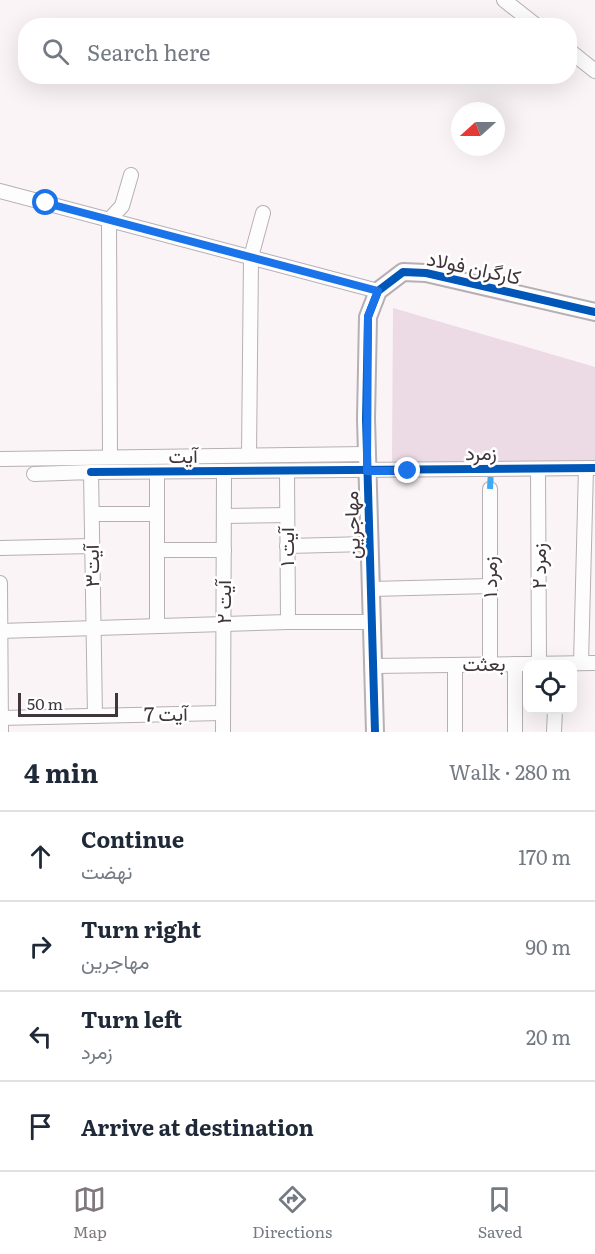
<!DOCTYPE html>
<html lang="en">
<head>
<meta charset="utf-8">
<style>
	:root { --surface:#fff; --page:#f6f6f7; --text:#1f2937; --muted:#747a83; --line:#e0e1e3; --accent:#80787d }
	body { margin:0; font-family:Literata,Vazirmatn,serif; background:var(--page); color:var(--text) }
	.controls { position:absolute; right:18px; bottom:18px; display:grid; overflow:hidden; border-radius:12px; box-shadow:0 6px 24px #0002 }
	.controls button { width:54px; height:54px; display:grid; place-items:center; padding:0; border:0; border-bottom:2px solid var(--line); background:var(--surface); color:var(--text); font:30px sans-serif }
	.compass { position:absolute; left:451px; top:102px; width:54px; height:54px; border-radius:50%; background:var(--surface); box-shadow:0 6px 24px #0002; rotate:249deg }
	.scale { position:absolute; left:18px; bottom:15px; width:100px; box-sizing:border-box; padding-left:6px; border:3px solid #3f353b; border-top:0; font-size:16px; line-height:21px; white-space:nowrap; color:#3f353b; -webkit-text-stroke:4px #fff; paint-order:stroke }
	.stop { position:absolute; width:18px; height:18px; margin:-14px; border:4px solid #1a73e8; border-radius:50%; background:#fff }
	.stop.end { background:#1a73e8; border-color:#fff; box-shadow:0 2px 6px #0008 }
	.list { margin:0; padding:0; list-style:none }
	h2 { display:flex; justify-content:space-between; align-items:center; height:78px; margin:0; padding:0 24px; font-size:26px }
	h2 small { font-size:20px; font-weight:400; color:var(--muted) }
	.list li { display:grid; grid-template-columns:39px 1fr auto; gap:18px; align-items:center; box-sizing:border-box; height:90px; padding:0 24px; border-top:2px solid var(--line) }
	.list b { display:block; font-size:22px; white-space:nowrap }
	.list p { margin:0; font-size:20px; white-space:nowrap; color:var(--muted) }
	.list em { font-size:20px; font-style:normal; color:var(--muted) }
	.icon { flex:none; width:33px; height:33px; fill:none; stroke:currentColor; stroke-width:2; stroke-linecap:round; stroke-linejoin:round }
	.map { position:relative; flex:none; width:595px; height:732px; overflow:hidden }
	.search { position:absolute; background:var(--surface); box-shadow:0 6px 24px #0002; left:18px; right:18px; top:18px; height:66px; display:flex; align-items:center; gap:15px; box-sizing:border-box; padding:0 21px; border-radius:24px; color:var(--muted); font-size:22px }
	.sheet { height:438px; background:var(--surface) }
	nav { display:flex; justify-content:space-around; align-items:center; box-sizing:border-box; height:84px; border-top:2px solid var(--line); background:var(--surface); font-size:16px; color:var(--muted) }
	nav a { display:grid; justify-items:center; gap:3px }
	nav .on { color:var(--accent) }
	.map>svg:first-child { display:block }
</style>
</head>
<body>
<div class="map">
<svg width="595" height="732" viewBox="0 0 595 732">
	<rect width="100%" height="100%" fill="#faf4f7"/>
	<polygon fill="#ecdae5" points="393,308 595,367 595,461 392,462"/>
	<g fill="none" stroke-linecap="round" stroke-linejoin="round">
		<defs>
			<g id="minor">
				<polyline points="504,0 537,26"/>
				<polyline points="570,51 595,71"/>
				<polyline points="0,191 378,291"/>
				<polyline points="249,455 251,257 263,213"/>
				<polyline points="110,457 109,220 122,206 131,175"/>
				<polyline points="0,459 367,454"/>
				<polyline points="538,469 539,664"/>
				<polyline points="287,471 288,622"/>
				<polyline points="91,472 595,468"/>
				<polyline points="157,472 157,626"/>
				<polyline points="34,474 91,472 95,716"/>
				<polyline points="92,514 157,514"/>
				<polyline points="224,516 287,515"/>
				<polyline points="287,546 369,544"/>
				<polyline points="0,548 92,546"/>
				<polyline points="157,550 224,550"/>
				<polyline points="0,583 1,732"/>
				<polyline points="371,589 490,586"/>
				<polyline points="0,631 288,622 372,622"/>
				<polyline points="581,663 586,468"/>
				<polyline points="490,664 490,489"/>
				<polyline points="455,665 455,732"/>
				<polyline points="373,666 595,663"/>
				<polyline points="0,718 222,713"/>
				<polyline points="223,732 224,472"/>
				<polyline points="515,732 515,664"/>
				<polyline points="554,732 555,710"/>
			</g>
			<polyline id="tertiary" points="375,732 366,419 368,317 378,291 403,272 426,273 595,312"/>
		</defs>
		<use href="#minor" stroke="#b6afb3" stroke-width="16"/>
		<use href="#tertiary" stroke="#b6afb3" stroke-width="20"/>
		<use href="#minor" stroke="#fefdfe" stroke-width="14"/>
		<use href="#tertiary" stroke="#fefdfe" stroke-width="16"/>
		<polyline stroke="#3fa9f5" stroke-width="6" stroke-dasharray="12 6" stroke-linecap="butt" points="490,489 491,470"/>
		<defs>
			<g id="cycleway">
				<polyline points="91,472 595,468"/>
				<polyline points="375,732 366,419 368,317 378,291 403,272 426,273 595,312"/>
			</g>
		</defs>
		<use href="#cycleway" stroke="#fff" stroke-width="11"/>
		<use href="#cycleway" stroke="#0057b8" stroke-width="8"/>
	</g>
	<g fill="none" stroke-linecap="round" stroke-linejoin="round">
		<polyline stroke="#1a73e8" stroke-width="8" points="46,203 378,291 368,316 367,471 408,471"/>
	</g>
	<g text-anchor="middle" stroke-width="5" stroke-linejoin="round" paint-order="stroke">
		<g font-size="20" fill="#3f353b" stroke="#fff">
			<text transform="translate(474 268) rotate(12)" y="7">کارگران فولاد</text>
			<text transform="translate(481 453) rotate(-1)" y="7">زمرد</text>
			<text transform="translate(183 456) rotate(-1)" y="7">آیت</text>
			<text transform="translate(352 525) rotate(-92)" y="7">مهاجرین</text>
			<text transform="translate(287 547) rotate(-90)" y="7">آیت ۱</text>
			<text transform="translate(92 566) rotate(-91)" y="7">آیت۳</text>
			<text transform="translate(539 566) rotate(-90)" y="7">زمرد ۲</text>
			<text transform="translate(490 577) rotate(-90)" y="7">زمرد ۱</text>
			<text transform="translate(224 602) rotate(-90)" y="7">آیت ۲</text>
			<text transform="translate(484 664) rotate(-1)" y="7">بعثت</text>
			<text transform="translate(166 714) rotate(-1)" y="7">آیت 7</text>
		</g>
	</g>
</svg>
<div class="controls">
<button><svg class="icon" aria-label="locate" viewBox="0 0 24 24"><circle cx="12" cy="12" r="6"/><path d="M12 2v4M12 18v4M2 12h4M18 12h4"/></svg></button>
</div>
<svg class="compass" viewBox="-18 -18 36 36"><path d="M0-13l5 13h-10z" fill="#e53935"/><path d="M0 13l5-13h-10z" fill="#747a83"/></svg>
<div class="scale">50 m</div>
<div class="stop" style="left:46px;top:203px"></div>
<div class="stop end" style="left:408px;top:471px"></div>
<div class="search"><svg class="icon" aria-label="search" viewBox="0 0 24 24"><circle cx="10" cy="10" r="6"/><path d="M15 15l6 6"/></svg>Search here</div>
</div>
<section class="sheet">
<h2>4 min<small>Walk · 280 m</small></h2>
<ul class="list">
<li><svg class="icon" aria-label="ahead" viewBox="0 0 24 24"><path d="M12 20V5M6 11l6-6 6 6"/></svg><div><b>Continue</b><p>نهضت</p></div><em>170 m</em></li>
<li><svg class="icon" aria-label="right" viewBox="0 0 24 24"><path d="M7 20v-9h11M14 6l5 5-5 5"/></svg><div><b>Turn right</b><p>مهاجرین</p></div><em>90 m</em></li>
<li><svg class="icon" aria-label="left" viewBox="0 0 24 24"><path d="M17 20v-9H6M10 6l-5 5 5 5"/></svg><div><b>Turn left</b><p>زمرد</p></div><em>20 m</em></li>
<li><svg class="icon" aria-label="arrive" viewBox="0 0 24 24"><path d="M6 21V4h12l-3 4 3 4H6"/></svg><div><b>Arrive at destination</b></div></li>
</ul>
</section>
<nav>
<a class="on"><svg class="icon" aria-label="map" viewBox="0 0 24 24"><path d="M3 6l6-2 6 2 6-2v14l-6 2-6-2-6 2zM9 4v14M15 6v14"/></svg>Map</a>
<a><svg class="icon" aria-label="directions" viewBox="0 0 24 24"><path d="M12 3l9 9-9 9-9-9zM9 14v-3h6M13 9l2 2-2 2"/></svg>Directions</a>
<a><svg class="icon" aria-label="saved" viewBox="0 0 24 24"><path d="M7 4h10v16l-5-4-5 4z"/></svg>Saved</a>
</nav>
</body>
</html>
